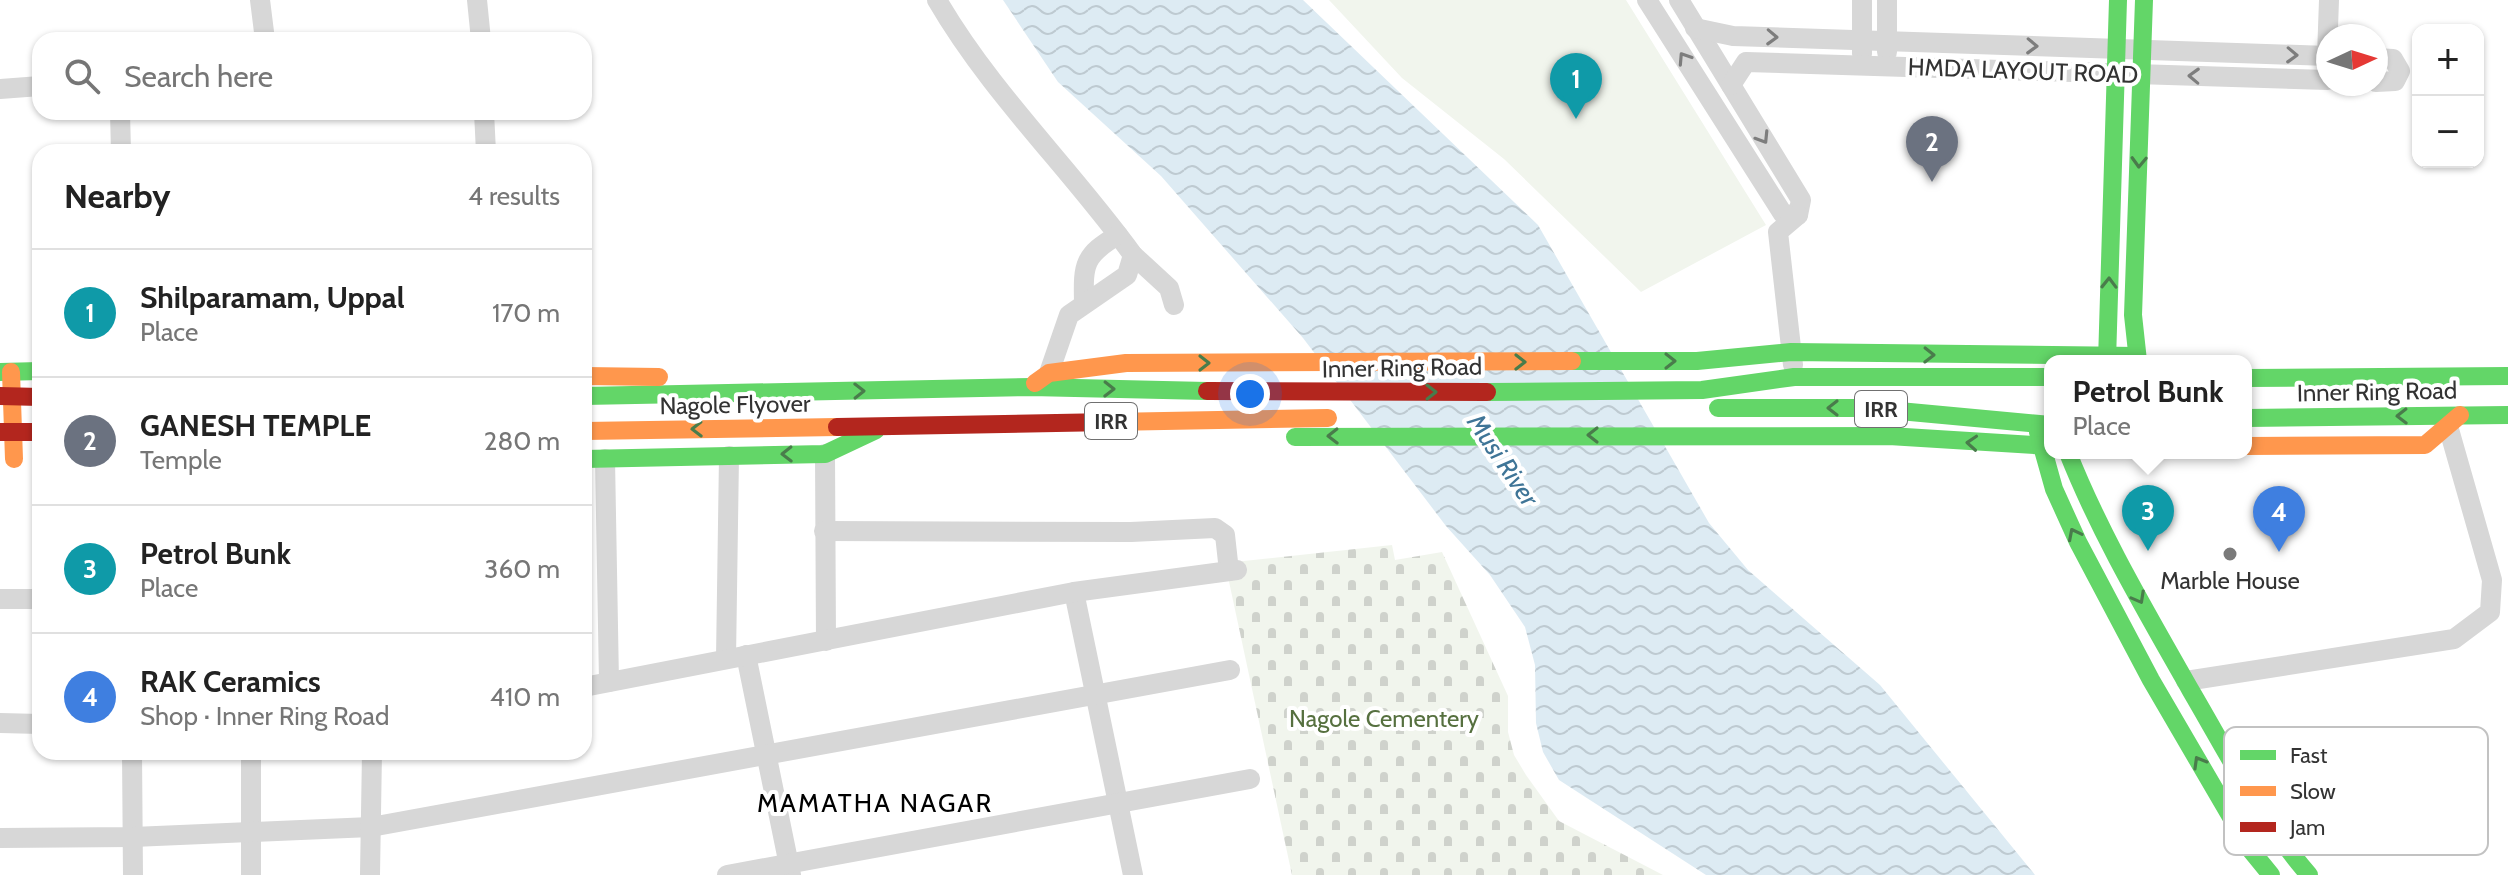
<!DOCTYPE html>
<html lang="en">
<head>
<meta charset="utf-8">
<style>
	:root { --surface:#fff; --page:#f2f2f2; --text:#222; --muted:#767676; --line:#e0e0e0; --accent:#b45309 }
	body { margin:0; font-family:Cabin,sans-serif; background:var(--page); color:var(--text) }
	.controls { position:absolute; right:24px; top:24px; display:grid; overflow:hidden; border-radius:16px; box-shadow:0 2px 6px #0004 }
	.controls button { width:72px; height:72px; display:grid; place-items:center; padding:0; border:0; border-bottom:2px solid var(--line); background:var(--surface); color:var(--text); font:40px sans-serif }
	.compass { position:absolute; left:2316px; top:24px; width:72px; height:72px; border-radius:50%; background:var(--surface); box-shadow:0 2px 6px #0004; rotate:86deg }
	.you { position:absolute; left:1250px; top:394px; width:28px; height:28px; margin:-20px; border:6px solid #fff; border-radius:50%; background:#1a73e8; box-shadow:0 0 0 12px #1a73e833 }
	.badge { display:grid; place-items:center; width:52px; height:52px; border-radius:50%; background:var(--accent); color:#fff; font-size:26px; font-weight:700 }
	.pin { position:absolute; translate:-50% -66px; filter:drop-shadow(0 2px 4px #0008) }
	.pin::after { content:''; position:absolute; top:42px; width:28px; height:24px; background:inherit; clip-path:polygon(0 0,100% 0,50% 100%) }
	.popup { position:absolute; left:2044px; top:355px; width:208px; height:104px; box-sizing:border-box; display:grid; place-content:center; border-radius:16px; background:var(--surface); filter:drop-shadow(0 2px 6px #0005); font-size:26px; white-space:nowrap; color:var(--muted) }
	.popup b { font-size:30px; color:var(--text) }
	.popup::after { content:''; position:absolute; left:50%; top:100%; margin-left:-16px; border:16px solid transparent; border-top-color:var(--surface) }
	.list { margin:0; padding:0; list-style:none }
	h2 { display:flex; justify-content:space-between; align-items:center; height:104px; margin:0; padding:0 32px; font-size:34px }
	h2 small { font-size:26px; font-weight:400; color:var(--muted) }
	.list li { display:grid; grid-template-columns:52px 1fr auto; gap:24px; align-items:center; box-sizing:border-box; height:128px; padding:0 32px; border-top:2px solid var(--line) }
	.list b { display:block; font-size:30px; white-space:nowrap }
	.list p { margin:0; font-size:26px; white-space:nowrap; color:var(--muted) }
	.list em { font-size:26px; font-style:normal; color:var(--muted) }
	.icon { flex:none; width:44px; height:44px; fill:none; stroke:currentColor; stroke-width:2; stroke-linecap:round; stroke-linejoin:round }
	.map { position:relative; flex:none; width:2508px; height:875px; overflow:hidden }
	.search { position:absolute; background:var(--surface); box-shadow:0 2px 6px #0004; left:32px; top:32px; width:560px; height:88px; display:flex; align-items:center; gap:20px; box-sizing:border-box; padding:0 28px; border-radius:24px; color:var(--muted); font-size:30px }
	.panel { position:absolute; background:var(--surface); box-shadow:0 2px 6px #0004; left:32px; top:144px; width:560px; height:616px; border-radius:24px }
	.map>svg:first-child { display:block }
</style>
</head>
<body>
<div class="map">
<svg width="2508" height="875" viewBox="0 0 2508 875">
	<defs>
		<pattern id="cemetery-stones" width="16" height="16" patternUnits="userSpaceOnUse" patternTransform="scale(2)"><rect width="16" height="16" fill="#f1f5ed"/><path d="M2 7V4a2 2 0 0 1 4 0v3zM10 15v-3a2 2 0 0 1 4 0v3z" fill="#cfd2cc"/></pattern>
		<pattern id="water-waves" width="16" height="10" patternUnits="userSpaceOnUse" patternTransform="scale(2)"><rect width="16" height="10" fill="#ddebf3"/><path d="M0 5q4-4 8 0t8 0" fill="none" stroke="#becad1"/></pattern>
	</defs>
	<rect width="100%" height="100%" fill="#fff"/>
	<polygon fill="url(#cemetery-stones)" points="1392,545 1395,560 1442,552 1508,696 1508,732 1514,755 1526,775 1559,821 1663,875 1292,875 1225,563"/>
	<polygon fill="#f1f5ed" points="1329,0 1626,0 1766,225 1641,292 1504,159 1402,78"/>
	<polygon fill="url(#water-waves)" points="1003,0 1303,0 1538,225 1709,523 1748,570 1880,685 2035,875 1706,875 1559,780 1543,752 1536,723 1535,665 1525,627 1490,575 1446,526 1303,338 1161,176 1058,82"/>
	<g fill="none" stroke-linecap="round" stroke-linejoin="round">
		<g stroke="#d7d7d7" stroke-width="20">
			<polyline points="260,0 265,40"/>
			<polyline points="477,0 481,40"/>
			<path d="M937,0C991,93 1070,168 1133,255"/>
			<polyline points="1647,0 1783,214 1798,215 1801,200 1679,0"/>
			<polyline points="1695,28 1733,36 2328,56"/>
			<polyline points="1887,52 1887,0"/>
			<polyline points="1862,54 1862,0"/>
			<polyline points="2327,56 2329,0"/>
			<polyline points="2376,58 2393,59 2400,71 2395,81 2376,82"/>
			<polyline points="1731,85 1746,62 2328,80"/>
			<polyline points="0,89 40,86"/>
			<polyline points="120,112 121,152"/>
			<polyline points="484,112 486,152"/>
			<path d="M1084,302C1083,264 1084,255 1118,235"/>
			<polyline points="1793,365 1778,232 1798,215"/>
			<polyline points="1049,373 1069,315 1127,275 1133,255 1169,288 1174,305"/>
			<polyline points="825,454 826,641"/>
			<polyline points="605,459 609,682"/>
			<polyline points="824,531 1131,532 1215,528 1225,535 1229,571"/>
			<polyline points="1074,592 1133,875"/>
			<polyline points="0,599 40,599"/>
			<polyline points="746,655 791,875"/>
			<polyline points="726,659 729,456"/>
			<polyline points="2186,681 2454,639 2490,612 2492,580 2448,426"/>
			<polyline points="584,687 1074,592 1237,570"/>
			<polyline points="0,723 40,724"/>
			<polyline points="132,752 133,875"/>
			<polyline points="251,752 251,875"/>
			<polyline points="0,838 133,837 371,827 1230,670"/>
			<polyline points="370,875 372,752"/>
			<polyline points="727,875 1250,779"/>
		</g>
		<g stroke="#63d668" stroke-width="18">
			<polyline points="1572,361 1697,361 1791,352 2137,356"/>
			<polyline points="2107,361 2118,0"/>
			<polyline points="2138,361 2133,315 2144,0"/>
			<polyline points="0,372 40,371"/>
			<polyline points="2246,378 2508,376"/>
			<polyline points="1487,392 1702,390 1794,377 2050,377"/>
			<polyline points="584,396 1031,387 1207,391"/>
			<polyline points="1718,408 1867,408 2050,425"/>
			<polyline points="2246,418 2508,415"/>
			<polyline points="2038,432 2054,489 2078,542 2151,680 2249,848 2271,875"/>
			<polyline points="1295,437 1889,436 2050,446"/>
			<path d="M2068,453C2101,536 2147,613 2191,691C2228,754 2261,820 2309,875"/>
			<polyline points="584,459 825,454 876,430"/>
		</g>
		<g stroke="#ff974d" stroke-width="18">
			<polyline points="11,372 14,459"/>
			<polyline points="584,376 659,377"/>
			<polyline points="1035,383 1049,373 1126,363 1572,361"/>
			<polyline points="1110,422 1328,418"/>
			<polyline points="584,431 837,427"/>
			<polyline points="2246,446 2425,445 2460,415"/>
		</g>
		<g stroke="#b3261e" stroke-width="18">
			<polyline points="1207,391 1487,392"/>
			<polyline points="837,427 1110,422"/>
		</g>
		<g stroke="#b3261e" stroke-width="18">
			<polyline points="0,396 40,397"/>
			<polyline points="0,432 40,432"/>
		</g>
	</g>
	<defs><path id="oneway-chevron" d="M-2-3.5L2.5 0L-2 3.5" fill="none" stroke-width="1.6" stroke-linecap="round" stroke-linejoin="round" transform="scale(2)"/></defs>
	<g stroke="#7d7d7d">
		<use href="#oneway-chevron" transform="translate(1772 37) rotate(2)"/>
		<use href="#oneway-chevron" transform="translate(2032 46) rotate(2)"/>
		<use href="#oneway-chevron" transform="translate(2292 55) rotate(2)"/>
		<use href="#oneway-chevron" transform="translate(1684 58) rotate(-123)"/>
		<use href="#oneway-chevron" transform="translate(2194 76) rotate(-178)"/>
		<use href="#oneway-chevron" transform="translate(1763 138) rotate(58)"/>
	</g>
	<g stroke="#497c4b">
		<use href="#oneway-chevron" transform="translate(2139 162) rotate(92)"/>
		<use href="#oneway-chevron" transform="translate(2109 283) rotate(-89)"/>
		<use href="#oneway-chevron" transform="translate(1929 355) rotate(1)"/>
		<use href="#oneway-chevron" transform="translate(1670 361)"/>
		<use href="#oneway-chevron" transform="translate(1520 362)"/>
		<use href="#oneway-chevron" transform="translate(1204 363)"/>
		<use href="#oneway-chevron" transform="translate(1109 389) rotate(1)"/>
		<use href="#oneway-chevron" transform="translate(859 391) rotate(-1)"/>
		<use href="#oneway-chevron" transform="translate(1431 392) rotate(-1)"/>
		<use href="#oneway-chevron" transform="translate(1833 408) rotate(180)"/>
		<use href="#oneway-chevron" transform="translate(2402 416) rotate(179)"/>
		<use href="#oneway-chevron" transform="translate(697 429) rotate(179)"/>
		<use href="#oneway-chevron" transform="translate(1593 435) rotate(-180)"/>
		<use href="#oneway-chevron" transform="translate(1333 436) rotate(179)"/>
		<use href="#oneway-chevron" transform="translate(1972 443) rotate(-176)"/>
		<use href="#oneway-chevron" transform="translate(787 454) rotate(179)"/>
		<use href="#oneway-chevron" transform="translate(2074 534) rotate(-117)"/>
		<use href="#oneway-chevron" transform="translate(2139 598) rotate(61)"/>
		<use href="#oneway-chevron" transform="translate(2199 762) rotate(-120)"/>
	</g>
	<circle fill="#7a7a7a" stroke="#fff" stroke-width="3" cx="2230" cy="554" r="8"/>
	<g text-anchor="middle" stroke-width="8" stroke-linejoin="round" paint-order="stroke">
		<g fill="#fff" stroke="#707070" stroke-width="2">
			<rect x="1855" y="391" width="52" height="36" rx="6"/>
			<rect x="1085" y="403" width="52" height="36" rx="6"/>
		</g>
		<g font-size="22" font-weight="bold" fill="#333">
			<text x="1881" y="417">IRR</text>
			<text x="1111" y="429">IRR</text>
		</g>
		<g font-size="24" fill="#333" stroke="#fff">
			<text transform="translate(2023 71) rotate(2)" y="8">HMDA LAYOUT ROAD</text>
			<text transform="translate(1402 368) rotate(-1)" y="8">Inner Ring Road</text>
			<text transform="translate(2377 392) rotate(-1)" y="8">Inner Ring Road</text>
			<text transform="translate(735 405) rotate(-1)" y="8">Nagole Flyover</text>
		</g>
		<g font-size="24" fill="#333" stroke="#fff">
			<text x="2230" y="589">Marble House</text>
		</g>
		<g font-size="24" fill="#56703f" stroke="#fff">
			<text x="1384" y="727">Nagole Cementery</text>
		</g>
		<g font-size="26" font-style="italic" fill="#3f7597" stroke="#fff">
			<text transform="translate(1503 460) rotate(56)" y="9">Musi River</text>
		</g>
		<g font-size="26" letter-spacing="2" fill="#000" stroke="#fff">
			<text x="875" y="812">MAMATHA NAGAR</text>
		</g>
	</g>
	<rect x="2224" y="727" width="264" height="128" rx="12" fill="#fff" stroke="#c2c2c2" stroke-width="2"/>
	<rect x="2240" y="750" width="36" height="10" fill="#63d668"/>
	<rect x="2240" y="786" width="36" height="10" fill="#ff974d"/>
	<rect x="2240" y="822" width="36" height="10" fill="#b3261e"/>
	<g font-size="22" fill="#333">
		<text x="2290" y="763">Fast</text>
		<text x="2290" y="799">Slow</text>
		<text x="2290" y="835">Jam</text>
	</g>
</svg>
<div class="controls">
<button>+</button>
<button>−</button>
</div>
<svg class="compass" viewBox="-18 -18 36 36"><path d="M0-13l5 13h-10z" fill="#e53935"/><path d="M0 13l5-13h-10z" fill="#767676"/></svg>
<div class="you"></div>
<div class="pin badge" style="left:1576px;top:119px;background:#0f9aa8">1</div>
<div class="pin badge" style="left:1932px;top:182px;background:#6b7280">2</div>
<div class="pin badge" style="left:2148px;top:551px;background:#0f9aa8">3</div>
<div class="popup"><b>Petrol Bunk</b>Place</div>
<div class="pin badge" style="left:2279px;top:552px;background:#3f7fe0">4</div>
<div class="search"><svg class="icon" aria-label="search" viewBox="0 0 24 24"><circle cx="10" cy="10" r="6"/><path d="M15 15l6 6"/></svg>Search here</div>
<section class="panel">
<h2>Nearby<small>4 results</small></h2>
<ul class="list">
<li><span class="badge" style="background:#0f9aa8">1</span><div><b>Shilparamam, Uppal</b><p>Place</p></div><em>170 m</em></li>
<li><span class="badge" style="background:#6b7280">2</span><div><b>GANESH TEMPLE</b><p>Temple</p></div><em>280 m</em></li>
<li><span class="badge" style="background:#0f9aa8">3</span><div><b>Petrol Bunk</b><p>Place</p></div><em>360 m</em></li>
<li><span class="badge" style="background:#3f7fe0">4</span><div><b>RAK Ceramics</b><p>Shop · Inner Ring Road</p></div><em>410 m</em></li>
</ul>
</section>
</div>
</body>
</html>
